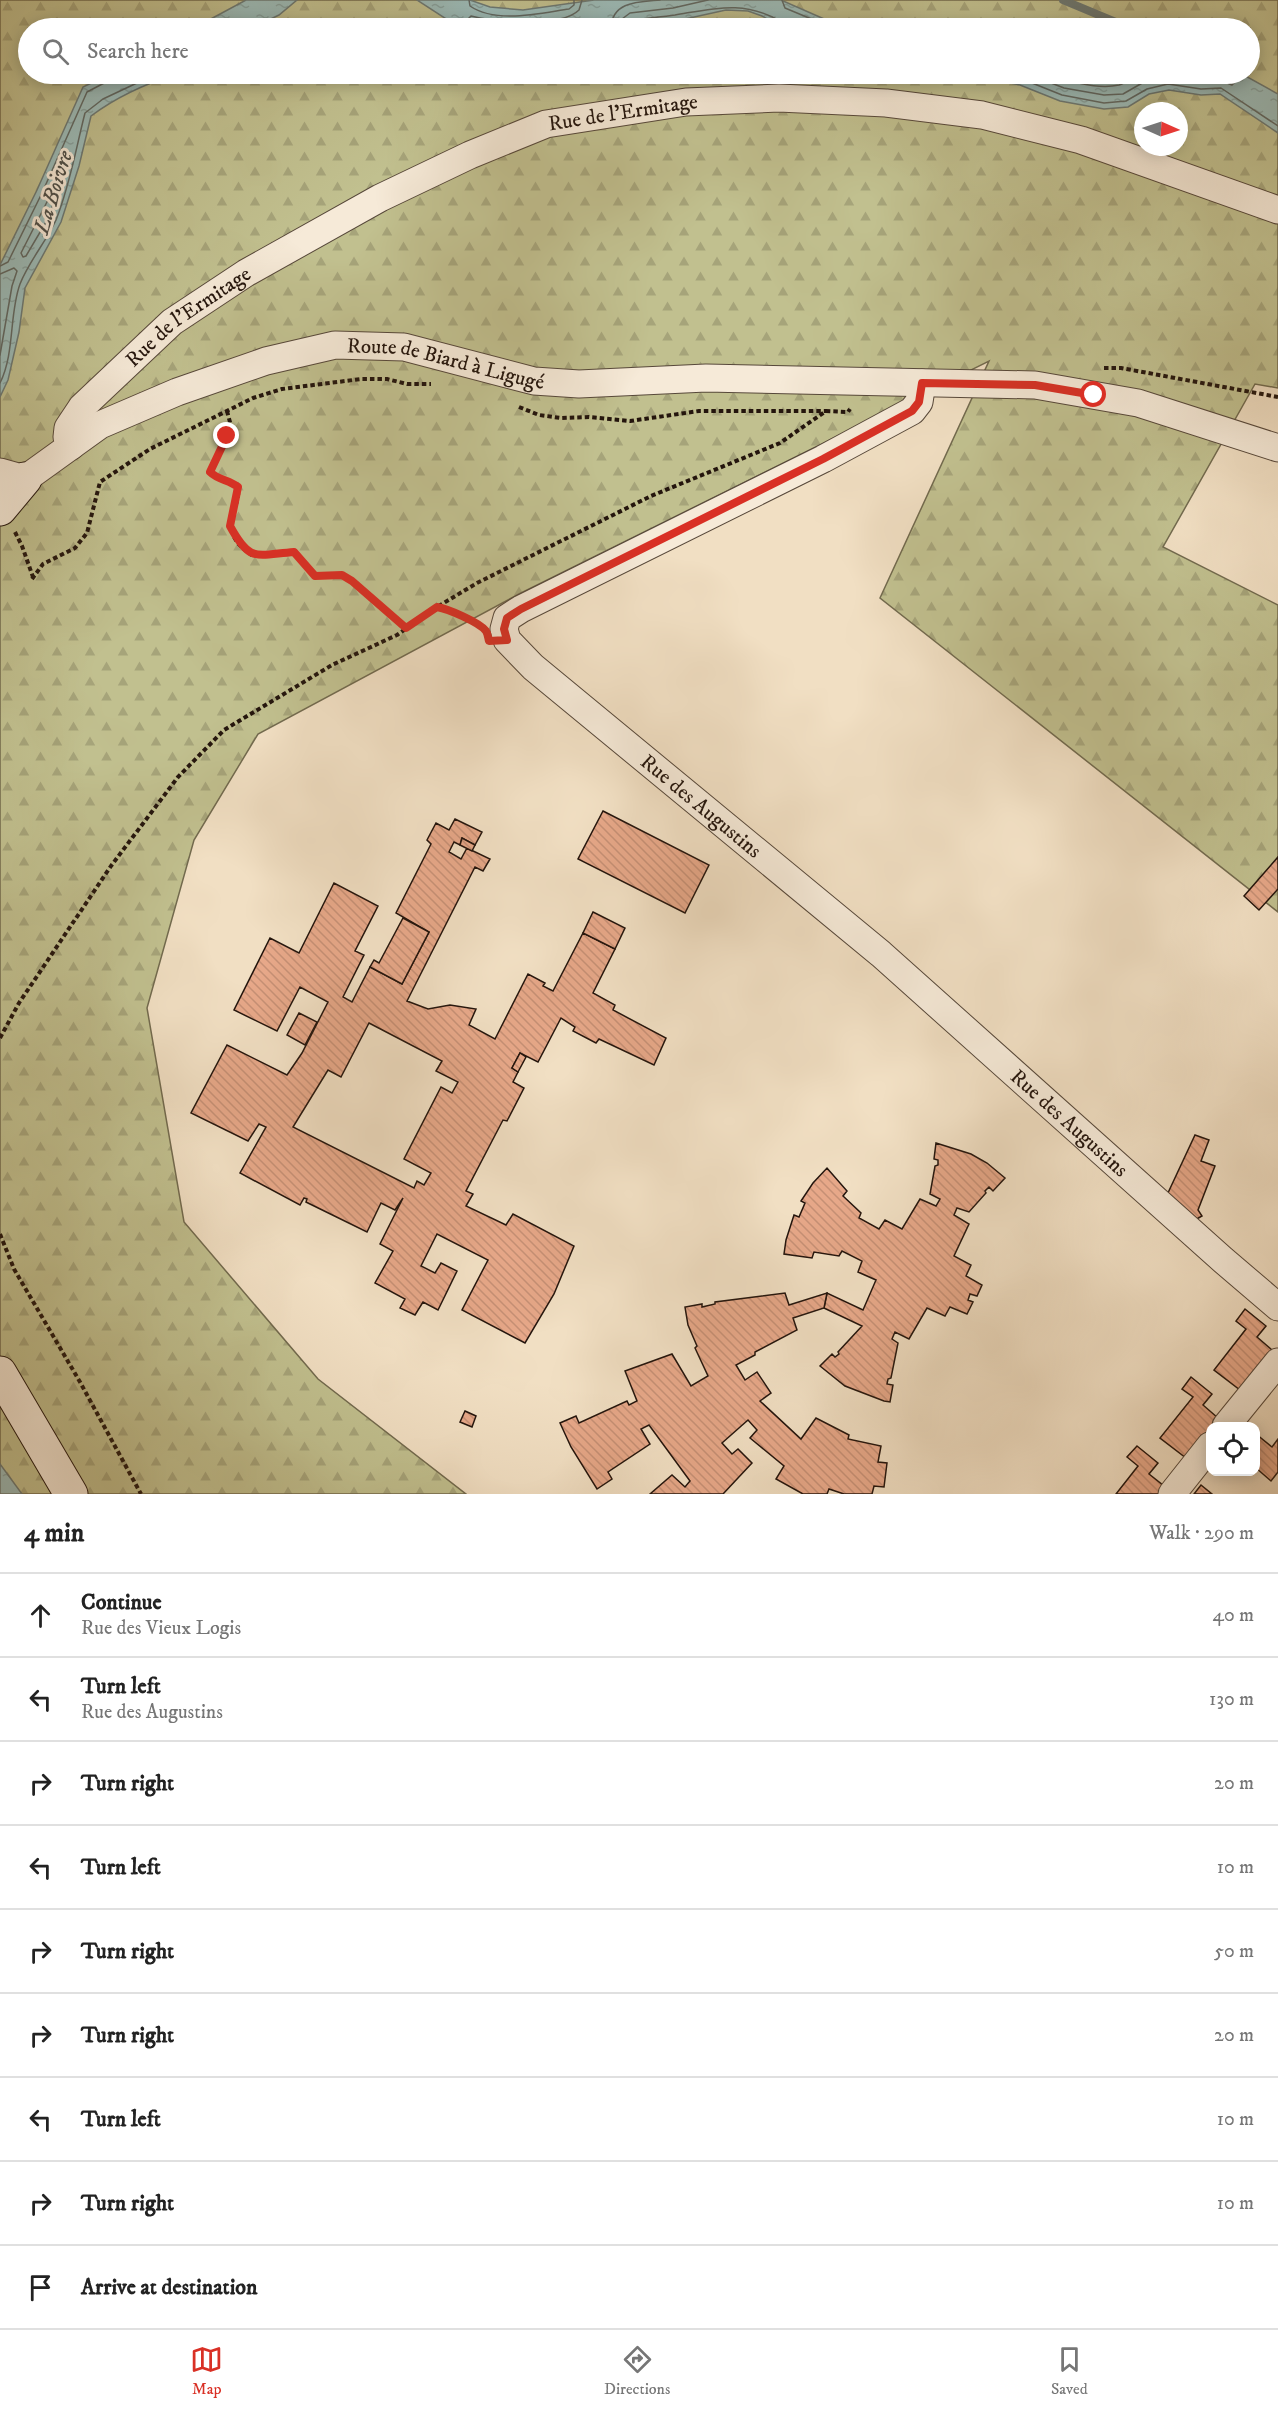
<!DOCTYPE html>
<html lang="en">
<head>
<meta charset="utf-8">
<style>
	:root { --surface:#fff; --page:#f2f2f2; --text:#222; --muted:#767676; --line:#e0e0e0; --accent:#d93025 }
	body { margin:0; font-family:"IM FELL DW Pica",serif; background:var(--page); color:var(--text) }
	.controls { position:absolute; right:18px; bottom:18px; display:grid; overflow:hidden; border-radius:12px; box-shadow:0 3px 15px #0003 }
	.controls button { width:54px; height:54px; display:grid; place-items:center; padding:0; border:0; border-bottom:2px solid var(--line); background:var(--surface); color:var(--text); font:30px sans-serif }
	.compass { position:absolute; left:1134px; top:102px; width:54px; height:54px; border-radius:50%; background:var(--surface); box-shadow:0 3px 15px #0003; rotate:93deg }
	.stop { position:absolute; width:18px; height:18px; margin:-14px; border:4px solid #d93025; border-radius:50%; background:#fff }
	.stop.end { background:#d93025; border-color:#fff; box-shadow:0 2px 6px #0008 }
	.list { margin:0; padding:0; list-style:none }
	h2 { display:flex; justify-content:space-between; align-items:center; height:78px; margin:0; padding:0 24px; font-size:26px }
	h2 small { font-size:20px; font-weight:400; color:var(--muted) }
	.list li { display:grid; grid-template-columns:39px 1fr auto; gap:18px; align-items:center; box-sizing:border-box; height:84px; padding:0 24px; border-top:2px solid var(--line) }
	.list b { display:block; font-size:22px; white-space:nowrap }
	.list p { margin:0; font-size:20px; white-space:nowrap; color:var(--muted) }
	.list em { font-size:20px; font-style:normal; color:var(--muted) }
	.icon { flex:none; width:33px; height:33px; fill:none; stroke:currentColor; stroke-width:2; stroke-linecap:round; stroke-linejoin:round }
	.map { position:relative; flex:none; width:1278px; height:1494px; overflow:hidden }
	.search { position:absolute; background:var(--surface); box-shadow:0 3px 15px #0003; left:18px; right:18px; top:18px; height:66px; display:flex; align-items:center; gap:15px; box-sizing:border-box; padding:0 21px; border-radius:33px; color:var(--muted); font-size:22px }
	.sheet { height:834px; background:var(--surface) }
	nav { display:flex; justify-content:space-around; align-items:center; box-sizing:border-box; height:84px; border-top:2px solid var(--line); background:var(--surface); font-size:16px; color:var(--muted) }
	nav a { display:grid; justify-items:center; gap:3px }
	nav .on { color:var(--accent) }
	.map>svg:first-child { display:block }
</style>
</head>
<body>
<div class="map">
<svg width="1278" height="1494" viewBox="0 0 1278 1494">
	<defs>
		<pattern id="forest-firs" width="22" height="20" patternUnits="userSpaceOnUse" patternTransform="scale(1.5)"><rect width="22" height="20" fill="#c1c08f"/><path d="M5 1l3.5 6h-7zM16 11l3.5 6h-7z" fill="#a6a47a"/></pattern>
		<pattern id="water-ripples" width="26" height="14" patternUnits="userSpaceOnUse" patternTransform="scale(1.5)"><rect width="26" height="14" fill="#9cbcb9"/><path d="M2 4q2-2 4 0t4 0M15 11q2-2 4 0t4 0" fill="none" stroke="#86a19e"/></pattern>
		<pattern id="building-back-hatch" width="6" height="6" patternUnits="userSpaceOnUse" patternTransform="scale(1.5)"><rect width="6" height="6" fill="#e7a889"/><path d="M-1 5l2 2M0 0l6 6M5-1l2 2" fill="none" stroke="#c69075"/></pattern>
	</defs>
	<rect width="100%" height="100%" fill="#f1dfc3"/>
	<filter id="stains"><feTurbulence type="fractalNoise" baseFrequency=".00333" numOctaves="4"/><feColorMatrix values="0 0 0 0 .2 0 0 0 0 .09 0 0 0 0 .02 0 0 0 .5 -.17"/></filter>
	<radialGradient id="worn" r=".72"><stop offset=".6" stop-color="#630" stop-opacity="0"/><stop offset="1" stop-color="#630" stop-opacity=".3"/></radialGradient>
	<path fill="url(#forest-firs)" stroke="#726a4e" stroke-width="1.5" fill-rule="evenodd" d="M0,0H1278V388L1255,384L1163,547L1278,605V912L880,598L989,361L519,594L258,734L194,840L147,1008L184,1222L318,1379L466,1494H0ZM28,28H1250V74H28ZM1143,111H1179V147H1143Z"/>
	<g fill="url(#water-ripples)" stroke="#6c7974" stroke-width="1.5">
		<polygon points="246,0 297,0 279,15 252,28 194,28"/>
		<polygon points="417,0 470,0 490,7 523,10 594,0 781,0 831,22 859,28 782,28 762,16 748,11 726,10 676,21 613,28 460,28"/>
		<path d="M110,74H176C148,83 115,98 91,116L79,166L61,222L25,288L19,332L8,380L0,397V265L37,190L83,87Z"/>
		<polygon points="965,74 1242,74 1278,94 1278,133 1220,94 1201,95 1169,90 1149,94 1128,107 1104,109 1060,101 1020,85"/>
		<polygon points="0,1464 22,1494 0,1494"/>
	</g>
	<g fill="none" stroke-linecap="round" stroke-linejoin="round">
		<g stroke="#606863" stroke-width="1.5">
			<path d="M469,0L470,6C496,24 541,13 569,9L574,5V0"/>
			<polyline points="782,0 785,8 833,28"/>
			<path d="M470,28L468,19L471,16C495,22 561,28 579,10L582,0"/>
			<path d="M611,28C612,1 639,2 660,0"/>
			<polyline points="620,28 622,19 630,13 673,8 708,0"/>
			<path d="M628,28V23L633,20C647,18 661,17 675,15C717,8 744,0 782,22L784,28"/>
			<polyline points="990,74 1022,79 1062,95 1104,103 1126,101 1147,89 1168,84 1201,89 1221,88 1278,126"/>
			<polyline points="1028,74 1064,88 1104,95 1123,94 1144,82 1167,76 1201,82 1222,81 1232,85 1235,82 1233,74"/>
			<path d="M1052,74C1072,82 1097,90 1119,85C1126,83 1134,77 1141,74"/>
			<polygon points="51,194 55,198 49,217 26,256 23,257 21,253"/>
			<polyline points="0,266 8,262 42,193 87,92 108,81 111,74"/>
			<polyline points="0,274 14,268 17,271 12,286 0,355"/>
			<path d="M0,383C15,353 9,314 20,284C29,261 46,242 56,220C70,185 76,148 85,113L103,99L156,74"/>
		</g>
		<polyline stroke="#6c7974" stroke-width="8" points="1063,0 1130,28"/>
	</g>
	<g fill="url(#building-back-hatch)" stroke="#24150d" stroke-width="1.5" fill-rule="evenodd">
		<polygon points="603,811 709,865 685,913 578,859"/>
		<path d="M455,819L482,832L475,845L462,838L460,845L454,842L449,852L461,859L467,848L490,859L483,871L475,867L407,1001L428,1009L450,1005L476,1009L469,1025L495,1039L528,974L545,983L543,986L553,991L583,933L615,949L593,993L615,1005L613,1010L666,1038L654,1065L599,1039L596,1043L573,1031L575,1027L561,1018L538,1062L520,1053L512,1068L518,1072L513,1082L524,1088L507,1121L503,1120L466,1191L473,1194L466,1206L506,1225L513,1214L574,1246L554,1294L525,1343L462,1310L488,1260L437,1234L421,1266L435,1273L441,1263L457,1271L438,1310L423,1302L415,1315L400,1308L405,1299L375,1283L393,1251L380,1244L403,1198L395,1210L381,1203L367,1232L306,1202L307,1199L304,1198L300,1205L240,1173L266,1127L259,1124L248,1141L191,1113L227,1045L287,1075L302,1053L328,1002L300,987L277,1031L234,1010L270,938L299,953L334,883L378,906L355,951L364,955L343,997L352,1002L370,967L402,984L429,932L396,913L431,844L427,840L436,823L449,830ZM369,1023L442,1061L436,1071L458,1082L452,1093L441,1087L404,1159L431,1173L424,1185L417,1181L414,1188L293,1127L328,1070L341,1077Z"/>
		<polygon points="462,838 475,845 472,851 460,845"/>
		<polygon points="1278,857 1278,889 1259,910 1244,896"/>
		<polygon points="593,912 625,928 615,949 583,933"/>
		<polygon points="403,918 429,932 402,984 370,967 374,960 379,963"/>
		<polygon points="299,1013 317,1022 305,1045 287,1035"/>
		<polygon points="520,1053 526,1057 518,1072 512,1068"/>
		<polygon points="1195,1135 1209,1140 1201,1161 1215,1166 1198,1210 1202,1216 1195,1220 1167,1195"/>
		<polygon points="936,1143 971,1154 987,1163 1005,1178 993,1191 989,1187 985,1191 986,1193 969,1212 957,1208 954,1215 969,1224 954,1256 971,1265 966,1276 982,1285 977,1296 970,1294 968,1300 973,1302 967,1314 950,1307 945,1316 927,1308 909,1339 895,1332 892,1339 898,1343 891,1378 888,1379 887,1384 893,1385 890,1402 884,1401 845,1386 820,1366 832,1354 835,1357 839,1354 838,1352 862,1326 824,1308 827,1293 863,1310 876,1280 858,1272 862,1261 842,1251 839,1256 814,1252 812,1258 784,1254 786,1240 794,1215 799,1217 805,1203 801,1201 813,1183 827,1168 847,1191 843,1196 861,1213 859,1218 879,1229 885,1220 902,1229 920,1199 936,1206 940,1199 930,1194 935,1166 938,1165 938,1160 934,1159"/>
		<polygon points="785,1293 789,1305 827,1293 824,1308 793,1318 797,1330 755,1352 755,1355 736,1365 745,1380 757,1372 771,1393 760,1401 801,1439 816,1418 849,1435 848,1439 881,1446 878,1462 887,1463 884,1487 874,1486 872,1494 844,1494 829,1489 827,1494 803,1494 776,1479 784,1466 750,1438 757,1430 748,1420 722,1443 732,1454 738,1449 752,1463 723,1494 650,1494 672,1475 685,1487 690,1481 649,1425 641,1429 650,1444 608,1472 612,1479 597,1489 571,1447 560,1423 576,1416 579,1423 627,1401 629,1405 637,1401 625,1371 672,1354 691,1386 708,1376 695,1348 697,1346 688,1325 685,1307 702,1304 702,1307 715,1304 715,1302"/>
		<polygon points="1245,1309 1266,1326 1257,1337 1272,1350 1240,1390 1214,1370 1246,1329 1236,1321"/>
		<polygon points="1191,1377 1212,1394 1203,1405 1218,1418 1186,1458 1160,1438 1193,1397 1182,1389"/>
		<polygon points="465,1411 476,1416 472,1427 460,1422"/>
		<polygon points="1256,1434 1272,1447 1278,1439 1278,1472 1271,1481 1256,1468"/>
		<polygon points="1137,1446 1158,1463 1149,1474 1164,1486 1158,1494 1116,1494 1138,1466 1127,1457"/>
		<polygon points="1201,1485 1212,1494 1194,1494"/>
	</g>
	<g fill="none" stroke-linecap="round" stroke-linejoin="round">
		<defs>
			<g id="street">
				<path id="s1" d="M922,383L919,402L912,411L823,459L521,609L507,618L504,629L507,640L533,667L881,954L1223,1260L1278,1307"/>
				<path id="s2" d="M71,446L67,437L68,428L82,407L172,322L246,273L380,198L470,155L546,124L686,102L779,98L886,103L982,115L1081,140L1278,210"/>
				<path id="s3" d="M0,472L25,479L100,425L177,392L266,361L335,345L404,347L534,381L579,384L706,378L1035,385L1138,403L1278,448"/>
				<polyline points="1226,1426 1278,1362"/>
				<polyline points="1172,1494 1210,1446"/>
			</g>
			<g id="secondary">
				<polyline points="0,509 25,479"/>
				<polyline points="0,1373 71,1494"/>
			</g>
		</defs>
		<use href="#street" stroke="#57483a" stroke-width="29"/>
		<use href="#secondary" stroke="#24150d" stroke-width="35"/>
		<g stroke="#24150d" stroke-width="4" stroke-dasharray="4.5 3" stroke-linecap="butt">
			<polyline points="1104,368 1121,368 1278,397"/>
			<polyline points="519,407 539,415 561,418 589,417 630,421 699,411 826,411"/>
			<path d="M227,411L231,426L210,472C218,480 229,480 239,487C237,516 218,533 252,555L294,552L315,576L342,575L352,581L406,628"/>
			<polyline points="15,532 22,546 33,577"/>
			<polyline points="32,579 43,564 75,548 87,533 100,482 150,449 253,398 282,389 361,379 387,379 407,384 431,384"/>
			<polyline points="438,607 450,610 479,626"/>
			<polyline points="0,1038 19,1003 111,866 178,777 224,730 332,665 397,635 437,607 477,583 651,496 780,443 826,411 848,412 850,409"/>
			<polyline points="0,1234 14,1269 80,1382 141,1494"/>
		</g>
		<use href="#street" stroke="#f6ead8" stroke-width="27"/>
		<use href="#secondary" stroke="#f6ead8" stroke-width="33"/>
	</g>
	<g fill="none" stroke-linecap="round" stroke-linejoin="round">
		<path stroke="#d93025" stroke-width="8" d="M227,436L210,472C218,480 229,480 238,487L230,526C250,563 256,555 294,552L315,576L342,575L352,581L406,628L437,607C448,609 479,622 486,631C488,634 488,638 489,641L507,640L504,629L507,618L521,609L823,459L912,411L919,402L922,383L1035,385L1094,395"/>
	</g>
	<g text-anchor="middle" stroke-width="6" stroke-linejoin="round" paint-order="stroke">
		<g font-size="21" fill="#24150d" stroke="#f6ead8">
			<text dy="7" stroke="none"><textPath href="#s2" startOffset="670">Rue de l’Ermitage</textPath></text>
			<text dy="7" stroke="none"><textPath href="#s2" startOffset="184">Rue de l’Ermitage</textPath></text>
			<text dy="7" stroke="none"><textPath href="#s3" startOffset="480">Route de Biard à Ligugé</textPath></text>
			<text dy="7" stroke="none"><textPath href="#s1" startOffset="764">Rue des Augustins</textPath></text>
			<text dy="7" stroke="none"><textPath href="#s1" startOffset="1250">Rue des Augustins</textPath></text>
		</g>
		<g font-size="22" font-style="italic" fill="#4e4f49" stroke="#f6ead8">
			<text transform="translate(52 192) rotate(-73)" y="8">La Boivre</text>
		</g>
	</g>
	<rect width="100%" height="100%" filter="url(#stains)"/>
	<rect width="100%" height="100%" fill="url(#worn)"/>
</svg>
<div class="controls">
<button><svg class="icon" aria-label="locate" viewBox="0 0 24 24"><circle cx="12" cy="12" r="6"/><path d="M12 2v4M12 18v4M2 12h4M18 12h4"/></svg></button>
</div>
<svg class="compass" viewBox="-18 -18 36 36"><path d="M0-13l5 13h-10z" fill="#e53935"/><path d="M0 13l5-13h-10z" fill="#767676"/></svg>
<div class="stop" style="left:1094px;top:395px"></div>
<div class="stop end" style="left:227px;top:436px"></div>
<div class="search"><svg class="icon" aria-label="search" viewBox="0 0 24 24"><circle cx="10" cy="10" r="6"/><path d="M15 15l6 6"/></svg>Search here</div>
</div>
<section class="sheet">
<h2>4 min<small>Walk · 290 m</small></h2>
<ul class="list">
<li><svg class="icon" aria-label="ahead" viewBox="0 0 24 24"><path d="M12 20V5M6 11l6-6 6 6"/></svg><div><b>Continue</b><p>Rue des Vieux Logis</p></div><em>40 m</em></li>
<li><svg class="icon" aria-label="left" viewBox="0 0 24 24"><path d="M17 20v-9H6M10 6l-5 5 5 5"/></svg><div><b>Turn left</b><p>Rue des Augustins</p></div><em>130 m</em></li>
<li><svg class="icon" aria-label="right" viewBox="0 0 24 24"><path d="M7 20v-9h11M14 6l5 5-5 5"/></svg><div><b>Turn right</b></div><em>20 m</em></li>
<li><svg class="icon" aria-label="left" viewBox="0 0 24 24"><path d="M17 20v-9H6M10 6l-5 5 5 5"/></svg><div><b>Turn left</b></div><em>10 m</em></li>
<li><svg class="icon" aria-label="right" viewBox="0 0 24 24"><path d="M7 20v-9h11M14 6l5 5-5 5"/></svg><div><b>Turn right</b></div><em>50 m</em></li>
<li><svg class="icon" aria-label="right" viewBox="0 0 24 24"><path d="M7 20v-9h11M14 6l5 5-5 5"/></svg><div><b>Turn right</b></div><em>20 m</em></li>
<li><svg class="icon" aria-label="left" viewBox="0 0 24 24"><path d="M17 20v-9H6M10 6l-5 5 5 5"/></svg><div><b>Turn left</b></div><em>10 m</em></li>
<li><svg class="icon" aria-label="right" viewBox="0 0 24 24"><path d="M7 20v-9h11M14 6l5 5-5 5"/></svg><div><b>Turn right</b></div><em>10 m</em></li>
<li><svg class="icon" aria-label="arrive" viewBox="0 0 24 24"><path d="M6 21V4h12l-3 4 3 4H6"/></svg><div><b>Arrive at destination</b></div></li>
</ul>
</section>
<nav>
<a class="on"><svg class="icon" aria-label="map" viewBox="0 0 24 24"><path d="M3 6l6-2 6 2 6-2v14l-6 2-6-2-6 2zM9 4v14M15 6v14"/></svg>Map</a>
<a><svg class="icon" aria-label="directions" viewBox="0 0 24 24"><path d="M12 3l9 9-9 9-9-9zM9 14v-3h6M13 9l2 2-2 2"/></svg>Directions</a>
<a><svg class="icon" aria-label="saved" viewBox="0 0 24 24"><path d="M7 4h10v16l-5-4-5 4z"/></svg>Saved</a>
</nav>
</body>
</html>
